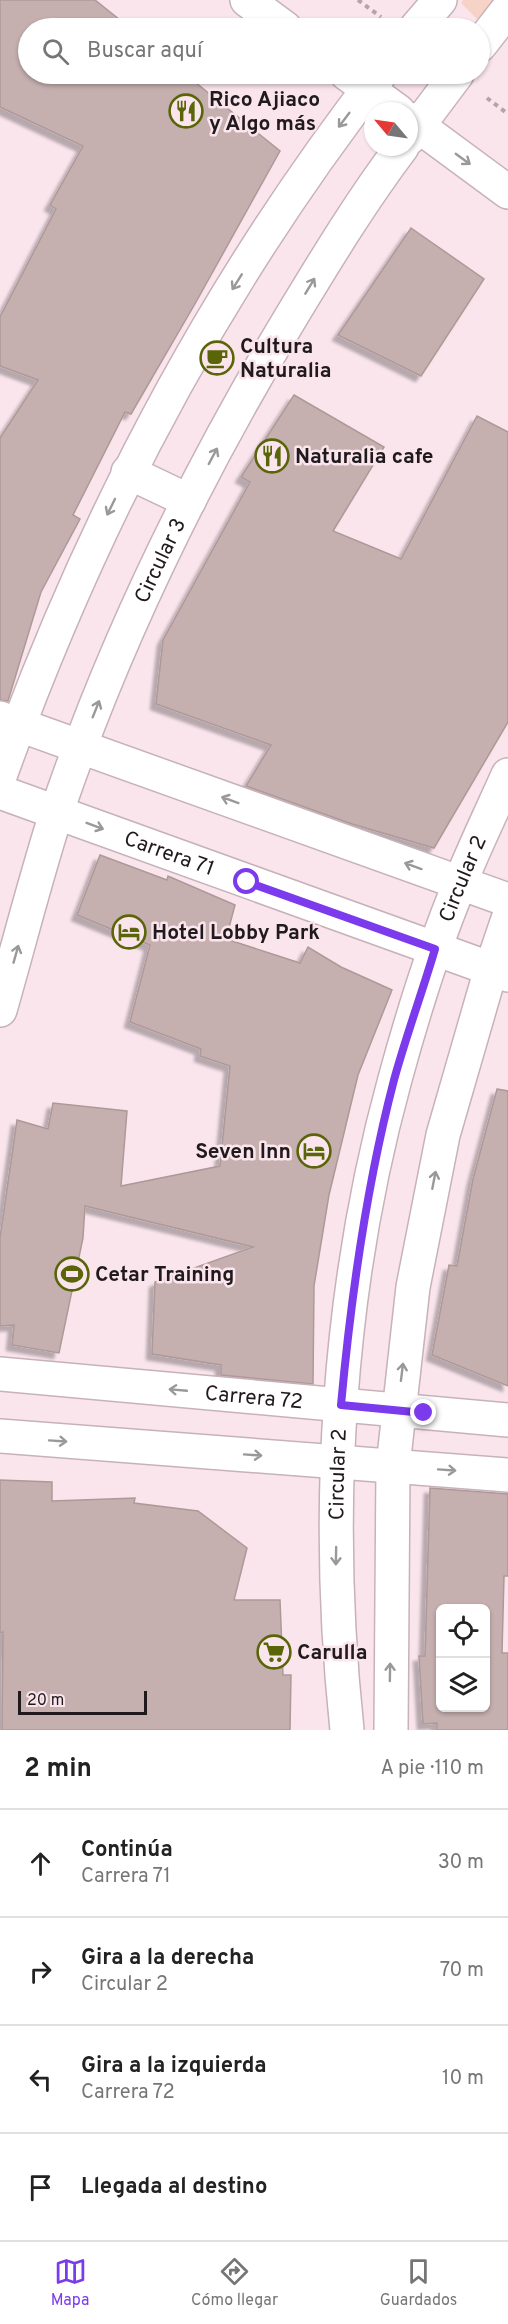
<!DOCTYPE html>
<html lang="es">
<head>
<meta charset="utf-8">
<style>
	:root { --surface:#fff; --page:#f2f2f2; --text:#222; --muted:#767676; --line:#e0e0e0; --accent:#7c3aed }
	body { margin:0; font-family:Overpass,sans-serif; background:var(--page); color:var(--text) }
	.controls { position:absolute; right:18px; bottom:18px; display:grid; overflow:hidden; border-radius:9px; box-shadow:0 2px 4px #0004 }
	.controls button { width:54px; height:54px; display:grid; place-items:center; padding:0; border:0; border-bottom:2px solid var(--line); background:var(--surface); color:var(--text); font:30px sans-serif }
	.compass { position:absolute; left:364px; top:102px; width:54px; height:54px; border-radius:50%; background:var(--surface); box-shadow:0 2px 4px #0004; rotate:299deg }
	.scale { position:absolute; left:18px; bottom:15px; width:129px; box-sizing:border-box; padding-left:6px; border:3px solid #211a1d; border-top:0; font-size:16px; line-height:21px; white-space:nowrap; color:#211a1d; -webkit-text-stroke:4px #fae5ed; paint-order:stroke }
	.stop { position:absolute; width:18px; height:18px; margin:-14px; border:4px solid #7c3aed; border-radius:50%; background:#fff }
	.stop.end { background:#7c3aed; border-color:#fff; box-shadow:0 2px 6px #0008 }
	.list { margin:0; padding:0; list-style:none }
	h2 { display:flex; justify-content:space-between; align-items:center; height:78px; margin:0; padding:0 24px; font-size:26px }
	h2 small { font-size:20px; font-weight:400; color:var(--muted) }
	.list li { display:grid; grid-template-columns:39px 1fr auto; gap:18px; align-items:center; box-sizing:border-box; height:108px; padding:0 24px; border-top:2px solid var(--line) }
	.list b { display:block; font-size:22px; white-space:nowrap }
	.list p { margin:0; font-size:20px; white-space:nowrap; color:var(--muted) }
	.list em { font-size:20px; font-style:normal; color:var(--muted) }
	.icon { flex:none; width:33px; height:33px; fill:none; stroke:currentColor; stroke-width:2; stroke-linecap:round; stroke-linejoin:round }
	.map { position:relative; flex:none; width:508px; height:1730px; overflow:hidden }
	.search { position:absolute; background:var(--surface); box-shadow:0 2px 4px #0004; left:18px; right:18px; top:18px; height:66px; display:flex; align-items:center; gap:15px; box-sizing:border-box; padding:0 21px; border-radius:33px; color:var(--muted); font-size:22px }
	.sheet { height:510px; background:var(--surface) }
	nav { display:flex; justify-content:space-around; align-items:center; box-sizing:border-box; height:84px; border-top:2px solid var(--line); background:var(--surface); font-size:16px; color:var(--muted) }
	nav a { display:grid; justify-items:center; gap:3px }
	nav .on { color:var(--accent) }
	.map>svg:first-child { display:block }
</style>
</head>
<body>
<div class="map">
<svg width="508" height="1730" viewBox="0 0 508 1730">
	<defs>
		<filter id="shadow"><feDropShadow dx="-5.5" dy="5.5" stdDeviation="1.5" flood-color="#0004"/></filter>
	</defs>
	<rect width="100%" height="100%" fill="#fae5ed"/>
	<polygon fill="#f6d3c6" points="463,0 495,0 477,19 461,3"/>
	<g fill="#c5afaf" stroke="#ae9999" stroke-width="1.5" fill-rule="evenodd" filter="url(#shadow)">
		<polygon points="0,0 95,0 130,28 28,28 28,74 185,74 280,151 196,302 131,414 125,412 73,515 80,519 41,592 8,701 0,700 0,438 38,380 0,366 0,317 56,209 50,205 83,146 0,107"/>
		<polygon points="411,228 484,279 421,376 338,335"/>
		<polygon points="294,395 384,447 333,531 401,559 477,416 508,432 508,722 434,848 352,824 246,786 271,745 156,704 163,640 250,482 241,477"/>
		<polygon points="100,855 167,880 168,876 235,905 226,939 300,963 308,947 341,967 392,990 358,1075 329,1195 314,1286 313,1384 221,1375 221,1365 152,1354 155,1282 253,1247 85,1206 83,1238 59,1353 12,1345 14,1325 0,1326 0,1238 17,1120 48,1129 53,1103 127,1111 121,1186 220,1166 230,1066 200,1056 201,1049 130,1022 150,945 77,915"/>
		<polygon points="497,1089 508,1091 508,1386 432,1355 449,1265 457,1266 473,1179"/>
		<polygon points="0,1480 52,1482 52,1501 135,1498 134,1503 198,1511 247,1548 234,1600 280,1600 283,1675 291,1675 290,1730 2,1730 3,1632 0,1633"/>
		<path d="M430,1488L508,1494V1576H504L502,1653H508V1730H437V1723L423,1724L419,1656H425ZM441,1608H486V1707H441Z"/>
	</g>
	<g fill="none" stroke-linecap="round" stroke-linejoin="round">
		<defs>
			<g id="street">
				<polyline points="416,28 440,0"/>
				<polyline points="480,45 508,9"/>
				<polyline points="409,138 457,74"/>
				<polyline points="128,472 189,501"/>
				<polyline points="0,718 508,900"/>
				<path d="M0,776C90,524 216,285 380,74"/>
				<path id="s1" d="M0,792L508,975"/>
				<path id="s2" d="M0,1010C19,944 36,876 57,811C116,637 199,469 294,312C328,256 362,200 402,147"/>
				<path id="s3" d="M0,1374L508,1420"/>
				<polyline points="0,1436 508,1475"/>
				<path id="s4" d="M347,1730C324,1514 337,1289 395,1079C413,1013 434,946 460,883C475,846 492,811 508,775"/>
				<polyline points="391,1730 393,1466 413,1287 443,1135 491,969 508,919"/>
			</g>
			<g id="secondary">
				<polyline points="247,0 285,28"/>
				<polyline points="347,74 398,111"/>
				<polyline points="409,119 508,192"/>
			</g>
		</defs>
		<use href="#street" stroke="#c7b2ba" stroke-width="36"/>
		<use href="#secondary" stroke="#c7b2ba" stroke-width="36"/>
		<g stroke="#b4a4aa" stroke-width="4" stroke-dasharray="4.5 4.5" stroke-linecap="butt">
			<polyline points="358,0 381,17"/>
			<polyline points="487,98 508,114"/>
		</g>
		<use href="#street" stroke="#fff" stroke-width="33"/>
		<use href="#secondary" stroke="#fff" stroke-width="33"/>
	</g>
	<defs><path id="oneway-shaft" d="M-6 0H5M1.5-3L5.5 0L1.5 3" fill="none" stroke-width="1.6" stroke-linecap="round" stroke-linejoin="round" transform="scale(1.5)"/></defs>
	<g stroke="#9b9899">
		<use href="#oneway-shaft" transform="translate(344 120) rotate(127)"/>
		<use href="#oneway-shaft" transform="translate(463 159) rotate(36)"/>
		<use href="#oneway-shaft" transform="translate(237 282) rotate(122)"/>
		<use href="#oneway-shaft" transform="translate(310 286) rotate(-59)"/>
		<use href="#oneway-shaft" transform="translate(213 456) rotate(-62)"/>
		<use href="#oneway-shaft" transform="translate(111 507) rotate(116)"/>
		<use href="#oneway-shaft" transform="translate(96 709) rotate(-68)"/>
		<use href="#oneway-shaft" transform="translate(230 800) rotate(-160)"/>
		<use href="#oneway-shaft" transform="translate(95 826) rotate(20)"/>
		<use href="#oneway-shaft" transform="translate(413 866) rotate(-160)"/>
		<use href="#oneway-shaft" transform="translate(16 954) rotate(-74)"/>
		<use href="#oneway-shaft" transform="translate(434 1180) rotate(-79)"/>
		<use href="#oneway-shaft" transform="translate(402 1372) rotate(-83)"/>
		<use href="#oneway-shaft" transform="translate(178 1390) rotate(-175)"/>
		<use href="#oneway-shaft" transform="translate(58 1441) rotate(4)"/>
		<use href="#oneway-shaft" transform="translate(253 1455) rotate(4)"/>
		<use href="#oneway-shaft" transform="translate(447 1470) rotate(4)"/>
		<use href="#oneway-shaft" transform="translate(336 1556) rotate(91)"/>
		<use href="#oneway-shaft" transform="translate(390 1672) rotate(-89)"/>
	</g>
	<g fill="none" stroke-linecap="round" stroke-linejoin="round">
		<path stroke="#7c3aed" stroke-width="8" d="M247,882L435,949C422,993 406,1036 394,1080C366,1187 351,1296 341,1405L424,1413"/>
	</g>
	<defs>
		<symbol id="restaurant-ring" viewBox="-11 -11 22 22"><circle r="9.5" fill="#fae5ed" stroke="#596508" stroke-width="1.5"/><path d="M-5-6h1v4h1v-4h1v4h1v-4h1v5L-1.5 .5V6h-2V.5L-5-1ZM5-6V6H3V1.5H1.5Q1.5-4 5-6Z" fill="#596508"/></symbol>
		<symbol id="cafe-ring" viewBox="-11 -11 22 22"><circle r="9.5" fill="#fae5ed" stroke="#596508" stroke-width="1.5"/><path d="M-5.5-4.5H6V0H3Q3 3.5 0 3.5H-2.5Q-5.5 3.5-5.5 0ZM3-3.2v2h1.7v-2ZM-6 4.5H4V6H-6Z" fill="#596508"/></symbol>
		<symbol id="hotel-ring" viewBox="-11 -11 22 22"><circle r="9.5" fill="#fae5ed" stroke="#596508" stroke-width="1.5"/><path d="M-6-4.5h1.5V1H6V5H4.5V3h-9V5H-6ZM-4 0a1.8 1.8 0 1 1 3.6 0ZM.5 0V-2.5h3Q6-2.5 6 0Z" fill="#596508"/></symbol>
		<symbol id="stadium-ring" viewBox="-11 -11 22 22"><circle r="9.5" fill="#fae5ed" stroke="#596508" stroke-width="1.5"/><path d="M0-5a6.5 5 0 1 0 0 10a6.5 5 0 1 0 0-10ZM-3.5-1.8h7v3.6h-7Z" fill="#596508"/></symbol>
		<symbol id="supermarket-ring" viewBox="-11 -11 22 22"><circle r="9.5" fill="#fae5ed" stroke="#596508" stroke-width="1.5"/><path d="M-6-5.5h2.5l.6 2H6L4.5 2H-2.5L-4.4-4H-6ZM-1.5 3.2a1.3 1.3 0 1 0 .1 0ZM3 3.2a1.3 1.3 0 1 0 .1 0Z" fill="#596508"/></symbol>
	</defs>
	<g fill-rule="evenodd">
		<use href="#restaurant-ring" x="167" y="92" width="38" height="38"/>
		<use href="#cafe-ring" x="198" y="339" width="38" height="38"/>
		<use href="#restaurant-ring" x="253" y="437" width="38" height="38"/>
		<use href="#hotel-ring" x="110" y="913" width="38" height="38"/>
		<use href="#hotel-ring" x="295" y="1132" width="38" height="38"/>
		<use href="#stadium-ring" x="53" y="1255" width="38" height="38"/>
		<use href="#supermarket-ring" x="255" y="1633" width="38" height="38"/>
	</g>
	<g text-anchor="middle" stroke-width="5" stroke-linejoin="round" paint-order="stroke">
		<g font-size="21" font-weight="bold" fill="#211a1d" stroke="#fae5ed" text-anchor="start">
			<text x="209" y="106">Rico Ajiaco<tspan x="209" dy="24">y Algo más</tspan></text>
			<text x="240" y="353">Cultura<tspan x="240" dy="24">Naturalia</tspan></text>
			<text x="295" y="463">Naturalia cafe</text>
			<text x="152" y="939">Hotel Lobby Park</text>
			<text x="291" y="1158" text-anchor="end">Seven Inn</text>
			<text x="95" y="1281">Cetar Training</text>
			<text x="297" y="1659">Carulla</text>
		</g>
		<g font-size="21" fill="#211a1d" stroke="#fae5ed">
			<text dy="7" stroke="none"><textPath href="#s2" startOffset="478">Circular 3</textPath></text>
			<text dy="7" stroke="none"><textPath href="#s1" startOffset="180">Carrera 71</textPath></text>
			<text dy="7" stroke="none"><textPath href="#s4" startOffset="868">Circular 2</textPath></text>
			<text dy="7" stroke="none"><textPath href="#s3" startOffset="255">Carrera 72</textPath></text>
			<text dy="7" stroke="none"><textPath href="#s4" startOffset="256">Circular 2</textPath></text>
		</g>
	</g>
</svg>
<div class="controls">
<button><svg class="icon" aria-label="locate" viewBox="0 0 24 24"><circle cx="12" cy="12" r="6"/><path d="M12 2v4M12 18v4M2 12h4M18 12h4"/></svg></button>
<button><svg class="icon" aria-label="layers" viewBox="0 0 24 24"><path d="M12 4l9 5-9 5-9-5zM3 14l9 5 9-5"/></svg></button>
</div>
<svg class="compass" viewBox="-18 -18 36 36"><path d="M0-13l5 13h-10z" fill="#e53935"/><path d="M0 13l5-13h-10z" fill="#767676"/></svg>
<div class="scale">20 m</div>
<div class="stop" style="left:247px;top:882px"></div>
<div class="stop end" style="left:424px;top:1413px"></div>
<div class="search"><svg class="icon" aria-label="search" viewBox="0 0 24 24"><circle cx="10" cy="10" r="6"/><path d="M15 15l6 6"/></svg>Buscar aquí</div>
</div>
<section class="sheet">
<h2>2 min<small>A pie · 110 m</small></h2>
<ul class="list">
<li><svg class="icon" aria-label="ahead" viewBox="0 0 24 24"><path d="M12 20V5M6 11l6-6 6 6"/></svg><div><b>Continúa</b><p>Carrera 71</p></div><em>30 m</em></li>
<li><svg class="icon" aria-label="right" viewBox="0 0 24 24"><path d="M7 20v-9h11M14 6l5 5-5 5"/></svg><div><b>Gira a la derecha</b><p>Circular 2</p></div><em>70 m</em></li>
<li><svg class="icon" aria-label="left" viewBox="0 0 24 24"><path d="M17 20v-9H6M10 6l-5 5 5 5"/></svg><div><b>Gira a la izquierda</b><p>Carrera 72</p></div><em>10 m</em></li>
<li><svg class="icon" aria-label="arrive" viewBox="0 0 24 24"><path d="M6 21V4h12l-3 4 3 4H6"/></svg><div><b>Llegada al destino</b></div></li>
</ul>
</section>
<nav>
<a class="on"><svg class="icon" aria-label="map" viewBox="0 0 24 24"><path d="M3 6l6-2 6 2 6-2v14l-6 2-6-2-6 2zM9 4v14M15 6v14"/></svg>Mapa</a>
<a><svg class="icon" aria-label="directions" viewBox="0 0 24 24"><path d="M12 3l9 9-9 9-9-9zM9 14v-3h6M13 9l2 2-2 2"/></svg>Cómo llegar</a>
<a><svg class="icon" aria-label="saved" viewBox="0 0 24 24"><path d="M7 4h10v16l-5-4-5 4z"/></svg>Guardados</a>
</nav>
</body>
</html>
